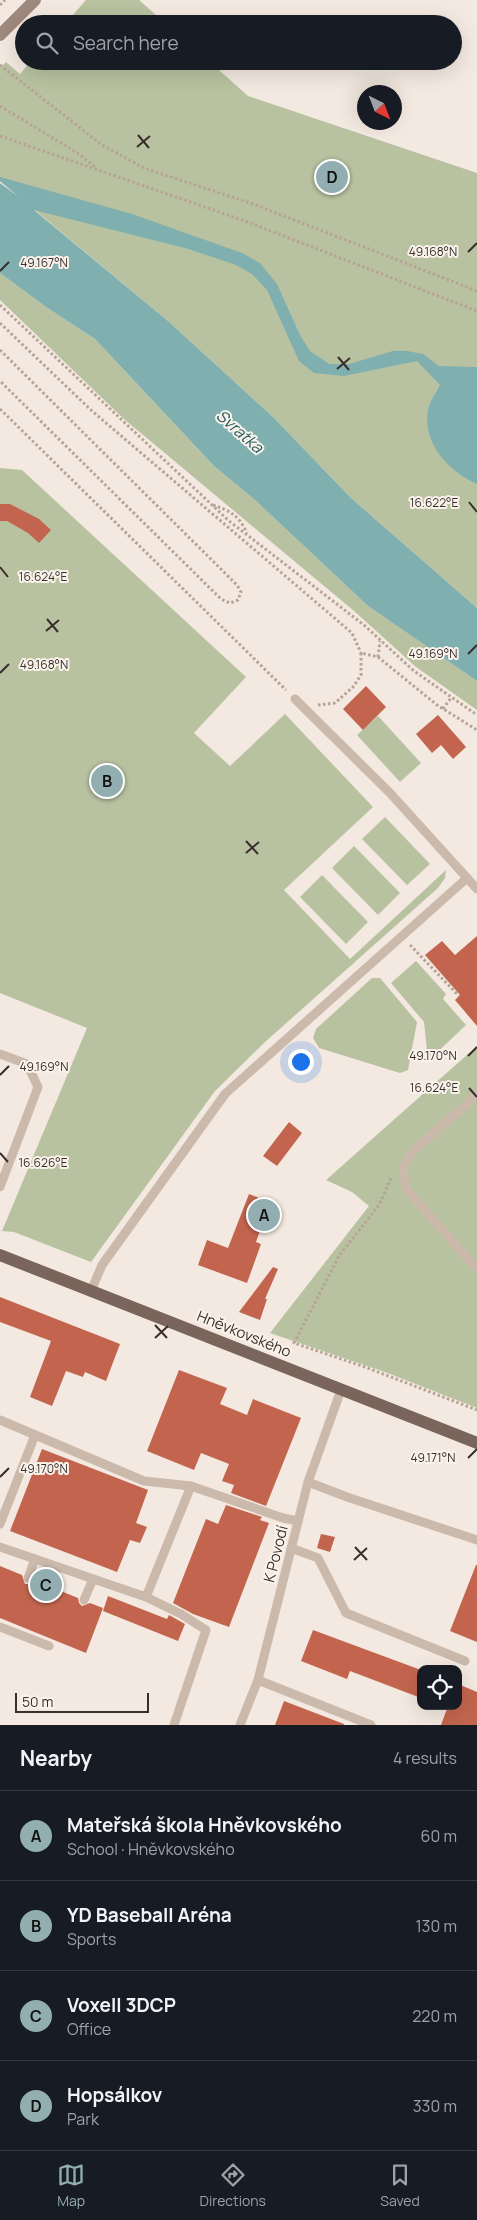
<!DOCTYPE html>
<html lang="en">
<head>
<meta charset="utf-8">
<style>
	:root { --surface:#171b24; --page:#242831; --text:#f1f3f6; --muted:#9ea1a6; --line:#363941; --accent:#93aeb0 }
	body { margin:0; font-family:Manrope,sans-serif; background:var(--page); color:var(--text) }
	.controls { position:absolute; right:15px; bottom:15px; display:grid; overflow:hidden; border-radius:10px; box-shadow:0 5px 20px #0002 }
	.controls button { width:45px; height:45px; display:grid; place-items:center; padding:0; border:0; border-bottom:1px solid var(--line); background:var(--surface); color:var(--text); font:25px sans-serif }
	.compass { position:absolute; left:357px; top:85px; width:45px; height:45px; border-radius:50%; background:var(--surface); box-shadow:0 5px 20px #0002; rotate:138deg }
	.scale { position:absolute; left:15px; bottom:12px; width:134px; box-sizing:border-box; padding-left:5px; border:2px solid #392e2b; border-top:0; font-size:14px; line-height:18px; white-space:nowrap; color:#392e2b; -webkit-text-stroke:4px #faf3ec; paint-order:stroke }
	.you { position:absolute; left:300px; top:1061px; width:18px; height:18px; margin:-12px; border:4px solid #fff; border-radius:50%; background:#1a73e8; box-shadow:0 0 0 8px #1a73e833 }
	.badge { display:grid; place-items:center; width:32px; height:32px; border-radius:50%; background:var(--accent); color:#111; font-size:16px; font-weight:700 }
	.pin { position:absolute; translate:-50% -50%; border:2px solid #fff; box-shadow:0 1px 5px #0006 }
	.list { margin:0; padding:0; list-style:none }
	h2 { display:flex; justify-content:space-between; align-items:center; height:65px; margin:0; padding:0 20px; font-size:21px }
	h2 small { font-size:16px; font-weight:400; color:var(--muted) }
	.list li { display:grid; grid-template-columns:32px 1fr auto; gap:15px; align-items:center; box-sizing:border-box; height:90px; padding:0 20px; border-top:1px solid var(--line) }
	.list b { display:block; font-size:19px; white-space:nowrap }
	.list p { margin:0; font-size:16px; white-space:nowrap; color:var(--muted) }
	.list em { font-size:16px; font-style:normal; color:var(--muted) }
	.icon { flex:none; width:28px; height:28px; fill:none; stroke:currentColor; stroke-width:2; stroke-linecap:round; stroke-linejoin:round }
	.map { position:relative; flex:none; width:477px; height:1725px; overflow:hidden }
	.search { position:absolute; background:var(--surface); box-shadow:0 5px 20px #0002; left:15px; right:15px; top:15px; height:55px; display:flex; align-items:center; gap:12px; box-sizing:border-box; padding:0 18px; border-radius:28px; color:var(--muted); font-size:19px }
	.sheet { height:425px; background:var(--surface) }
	nav { display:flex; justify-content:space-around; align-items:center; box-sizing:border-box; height:70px; border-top:1px solid var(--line); background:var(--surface); font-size:14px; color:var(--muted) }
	nav a { display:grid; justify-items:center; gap:2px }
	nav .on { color:var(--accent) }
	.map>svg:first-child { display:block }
</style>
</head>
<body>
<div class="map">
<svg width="477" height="1725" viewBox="0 0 477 1725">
	<rect width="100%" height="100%" fill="#f3e9e0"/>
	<g fill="#b8c2a0">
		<polygon points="86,0 139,0 166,24 65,24"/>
		<polygon points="31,61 209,61 248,96 477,173 477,608 351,498 273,417 168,321 0,181 0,68 6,62 20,74"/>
		<polygon points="0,273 46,307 95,339 214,466 255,500 368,606 477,681 477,710 416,667 354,611 124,419 0,300"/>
		<polygon points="0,468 22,470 246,677 194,733 230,766 285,714 373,807 284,890 350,959 446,870 445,878 438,888 265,1042 215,1091 91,1262 14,1232 2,1231 87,1028 0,993"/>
		<polygon points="378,716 421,763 400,782 357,735"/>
		<polygon points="385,817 430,864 407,885 362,839"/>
		<polygon points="354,846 400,893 378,915 332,868"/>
		<polygon points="322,875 368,922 346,944 300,897"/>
		<polygon points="416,961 446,994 443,999 466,1025 428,1061 424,1022 391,983"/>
		<polygon points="372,978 380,978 417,1022 408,1070 400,1073 319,1048 313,1038 316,1029"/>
		<polygon points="477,1046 477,1408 385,1372 270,1333 369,1206 352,1192 326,1180"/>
	</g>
	<path fill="#7fafaf" d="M0,177L132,214L242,253L260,263L277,284L300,335L310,351L329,364H349L393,351H407L423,354L439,366L477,367V484C447,470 420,441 429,406C431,399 437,392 440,385L417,361L344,376L314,373L299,361L267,290L252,274L236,265L185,248L34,210L168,321L273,417L351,498L477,608V681L368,606L255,500L214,466L95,339L46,307L0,273V183L19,197L0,181Z"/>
	<g fill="#c3654e">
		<polygon points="0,504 10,504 39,519 51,530 39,543 28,533 7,521 0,521"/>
		<polygon points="366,686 386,707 363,730 343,709"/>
		<polygon points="438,715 466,747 453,759 441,745 432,753 416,734"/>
		<polygon points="477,936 477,1026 455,1000 460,995 425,955 442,941 455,955"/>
		<polygon points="289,1122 302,1133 277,1166 263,1156"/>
		<polygon points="249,1194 270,1202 256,1242 261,1244 247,1283 198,1265 207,1240 228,1248"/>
		<polygon points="273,1267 278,1269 265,1299 267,1299 260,1320 239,1312"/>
		<polygon points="0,1297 120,1344 106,1381 85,1372 83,1377 66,1371 52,1406 30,1397 51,1341 0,1322"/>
		<polygon points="179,1370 227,1388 220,1404 247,1415 253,1399 301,1418 266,1506 231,1493 234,1485 222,1481 229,1464 201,1453 194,1470 147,1451"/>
		<polygon points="42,1449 148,1490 136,1523 147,1527 140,1543 130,1540 117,1572 10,1531"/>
		<polygon points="226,1505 262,1517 260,1520 269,1523 229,1627 193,1614 173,1603 206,1519 218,1524"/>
		<polygon points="321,1534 335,1537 330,1552 317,1548"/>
		<polygon points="476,1565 477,1565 477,1642 450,1631"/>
		<polygon points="0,1566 22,1575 25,1584 30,1584 34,1580 78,1598 79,1603 82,1606 90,1603 103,1608 86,1653 0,1618"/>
		<polygon points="108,1596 167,1619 169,1615 185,1624 178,1641 103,1611"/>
		<polygon points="313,1630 421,1670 421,1698 350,1671 347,1679 301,1661"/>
		<polygon points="458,1684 477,1692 477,1725 441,1725 448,1706 458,1706"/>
		<polygon points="284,1701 344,1724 344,1725 275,1725"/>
	</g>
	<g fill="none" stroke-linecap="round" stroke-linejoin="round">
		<g stroke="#b7a396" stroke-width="3" stroke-dasharray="2.5 2.5" stroke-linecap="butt">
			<polyline points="0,5 5,0"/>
			<polyline points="0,65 102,145 144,168 253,204 477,291"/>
			<polyline points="0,106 79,154 95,167"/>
			<polyline points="0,136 245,221 477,311"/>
			<polyline points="0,305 229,521 364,625 414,671 477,715"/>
			<polyline points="0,323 92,411 352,633 361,653"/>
			<polyline points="0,350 237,585 241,592 238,600 230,603 221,599 0,381"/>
			<polyline points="0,409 286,690"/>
			<path d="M213,505C231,511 239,516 247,533"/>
			<polyline points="378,657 380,641"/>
			<polyline points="318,705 335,703 353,687 361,675 361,653 378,657 437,705 477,730"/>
			<polyline points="443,709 451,698"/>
			<polyline points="410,945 459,996"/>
			<polyline points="391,1178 379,1205 339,1256 294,1343 365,1367 477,1410"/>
		</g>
		<g stroke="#cbb9ac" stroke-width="9">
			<polyline points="295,699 390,793 477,889"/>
			<polyline points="0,1054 27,1064 38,1087 0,1187"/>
			<polyline points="477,1095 411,1153 403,1168 406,1189 477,1269"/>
			<polyline points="91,1291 102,1265 225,1094 467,878"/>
			<polyline points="0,1420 144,1481 191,1486 283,1518 298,1521"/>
			<polyline points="308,1482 347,1497 477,1540"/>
			<polyline points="0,1524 35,1435"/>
			<polyline points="0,1547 146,1597 191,1486"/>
			<polyline points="291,1548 318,1558 346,1613 465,1661"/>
			<polyline points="28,1578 35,1559"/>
			<polyline points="146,1597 181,1614 206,1630 174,1725"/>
			<polyline points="84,1600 93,1579"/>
			<polyline points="0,1627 49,1646"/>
			<polyline points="258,1680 371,1725"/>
			<polyline points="240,1725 258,1680 308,1482 341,1390"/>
		</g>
		<polyline stroke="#9f887d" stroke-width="12" points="0,35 35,0"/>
		<polyline stroke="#7a655c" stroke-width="12" points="0,1255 477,1443"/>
	</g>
	<path fill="none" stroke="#392e2b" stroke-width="2" d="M138,135L149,148M137,147L150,136M468,252L477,243M0,271L9,262M338,357L349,370M337,369L350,358M469,502L477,512M0,567L8,577M47,619L58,632M46,631L59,620M468,654L477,645M0,673L9,664M246,841L258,854M246,853L259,842M468,1056L477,1047M0,1075L9,1066M469,1088L477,1097M0,1153L8,1162M155,1325L167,1338M155,1338L168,1326M468,1458L477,1449M0,1477L9,1468M355,1547L367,1560M354,1560L367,1548"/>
	<g text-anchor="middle" stroke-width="4" stroke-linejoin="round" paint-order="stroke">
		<g font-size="15" fill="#392e2b" stroke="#faf3ec">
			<text transform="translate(244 1334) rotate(22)" y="5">Hněvkovského</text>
			<text transform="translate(276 1554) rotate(-76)" y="5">K Povodí</text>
		</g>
		<g font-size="16" font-style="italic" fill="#21595a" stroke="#faf3ec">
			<text transform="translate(240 431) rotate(41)" y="6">Svratka</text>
		</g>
	</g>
	<g font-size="12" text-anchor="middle" fill="#392e2b" stroke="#faf3ec" stroke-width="4" stroke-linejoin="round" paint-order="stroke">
		<text x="433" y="256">49.168°N</text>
		<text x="44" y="267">49.167°N</text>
		<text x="434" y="507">16.622°E</text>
		<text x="43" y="581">16.624°E</text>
		<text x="433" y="658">49.169°N</text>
		<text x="44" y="669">49.168°N</text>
		<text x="433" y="1060">49.170°N</text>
		<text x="44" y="1071">49.169°N</text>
		<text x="434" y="1092">16.624°E</text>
		<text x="43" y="1167">16.626°E</text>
		<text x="433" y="1462">49.171°N</text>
		<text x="44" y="1473">49.170°N</text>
	</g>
</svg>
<div class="controls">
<button><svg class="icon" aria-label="locate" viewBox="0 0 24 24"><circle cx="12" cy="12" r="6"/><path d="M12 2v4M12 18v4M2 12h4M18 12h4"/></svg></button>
</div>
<svg class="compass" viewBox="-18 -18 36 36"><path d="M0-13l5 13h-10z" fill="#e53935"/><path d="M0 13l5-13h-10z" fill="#9ea1a6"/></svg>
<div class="scale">50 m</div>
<div class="you"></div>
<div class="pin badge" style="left:264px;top:1215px">A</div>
<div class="pin badge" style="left:107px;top:781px">B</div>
<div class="pin badge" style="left:46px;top:1585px">C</div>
<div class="pin badge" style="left:332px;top:177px">D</div>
<div class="search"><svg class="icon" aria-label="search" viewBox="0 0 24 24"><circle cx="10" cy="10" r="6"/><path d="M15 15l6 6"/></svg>Search here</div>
</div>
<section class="sheet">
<h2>Nearby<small>4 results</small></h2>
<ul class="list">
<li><span class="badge">A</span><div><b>Mateřská škola Hněvkovského</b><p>School · Hněvkovského</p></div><em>60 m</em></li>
<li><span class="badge">B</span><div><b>YD Baseball Aréna</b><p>Sports</p></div><em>130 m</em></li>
<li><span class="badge">C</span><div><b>Voxell 3DCP</b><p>Office</p></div><em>220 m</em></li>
<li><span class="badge">D</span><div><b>Hopsálkov</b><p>Park</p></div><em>330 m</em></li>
</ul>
</section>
<nav>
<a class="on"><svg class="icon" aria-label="map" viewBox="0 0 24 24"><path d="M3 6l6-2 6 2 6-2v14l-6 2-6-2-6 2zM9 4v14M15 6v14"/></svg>Map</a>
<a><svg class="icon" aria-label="directions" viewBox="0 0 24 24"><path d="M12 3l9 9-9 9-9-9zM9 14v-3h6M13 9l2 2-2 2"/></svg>Directions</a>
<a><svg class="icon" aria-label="saved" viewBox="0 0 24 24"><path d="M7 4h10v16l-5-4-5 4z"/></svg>Saved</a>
</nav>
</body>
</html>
